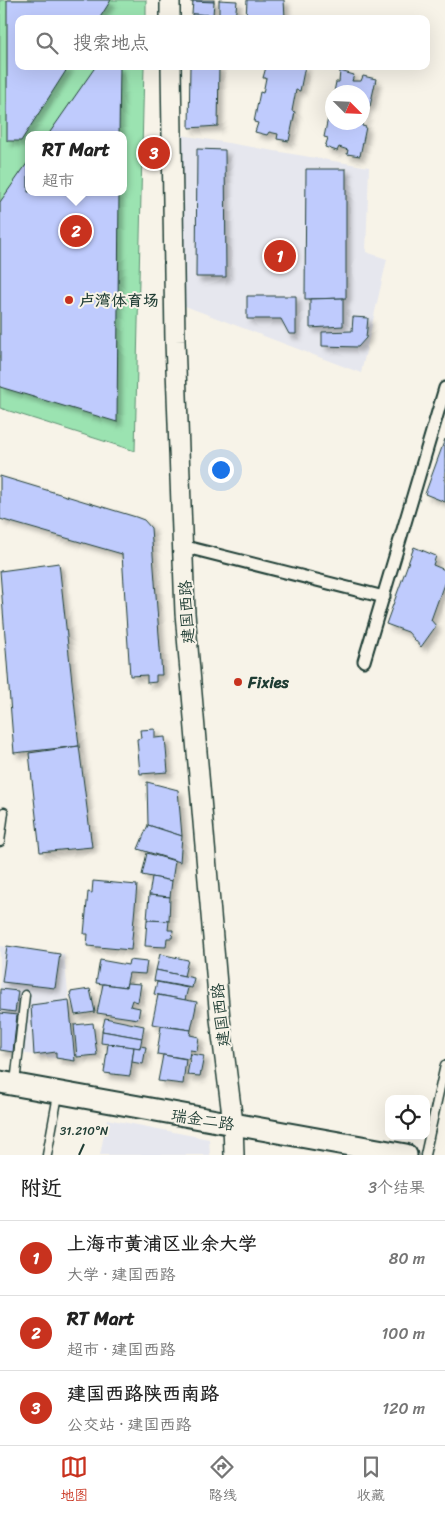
<!DOCTYPE html>
<html lang="zh">
<head>
<meta charset="utf-8">
<style>
	:root { --surface:#fff; --page:#f6f6f6; --text:#222; --muted:#767676; --line:#e0e0e0; --accent:#c8321e }
	body { margin:0; font-family:Sriracha,"LXGW WenKai TC",sans-serif; background:var(--page); color:var(--text) }
	.controls { position:absolute; right:15px; bottom:15px; display:grid; overflow:hidden; border-radius:10px; box-shadow:0 5px 20px #0002 }
	.controls button { width:45px; height:45px; display:grid; place-items:center; padding:0; border:0; border-bottom:1px solid var(--line); background:var(--surface); color:var(--text); font:25px sans-serif }
	.compass { position:absolute; left:325px; top:85px; width:45px; height:45px; border-radius:50%; background:var(--surface); box-shadow:0 5px 20px #0002; rotate:114deg }
	.you { position:absolute; left:220px; top:469px; width:18px; height:18px; margin:-12px; border:4px solid #fff; border-radius:50%; background:#1a73e8; box-shadow:0 0 0 8px #1a73e833 }
	.badge { display:grid; place-items:center; width:32px; height:32px; border-radius:50%; background:var(--accent); color:#fff; font-size:16px; font-weight:700 }
	.pin { position:absolute; translate:-50% -50%; border:2px solid #fff; box-shadow:0 1px 5px #0006 }
	.popup { position:absolute; left:25px; top:131px; width:102px; height:65px; box-sizing:border-box; display:grid; place-content:center; border-radius:10px; background:var(--surface); filter:drop-shadow(0 1px 4px #0005); font-size:16px; white-space:nowrap; color:var(--muted) }
	.popup b { font-size:19px; color:var(--text) }
	.popup::after { content:''; position:absolute; left:50%; top:100%; margin-left:-10px; border:10px solid transparent; border-top-color:var(--surface) }
	.list { margin:0; padding:0; list-style:none }
	h2 { display:flex; justify-content:space-between; align-items:center; height:65px; margin:0; padding:0 20px; font-size:21px }
	h2 small { font-size:16px; font-weight:400; color:var(--muted) }
	.list li { display:grid; grid-template-columns:32px 1fr auto; gap:15px; align-items:center; box-sizing:border-box; height:75px; padding:0 20px; border-top:1px solid var(--line) }
	.list b { display:block; font-size:19px; white-space:nowrap }
	.list p { margin:0; font-size:16px; white-space:nowrap; color:var(--muted) }
	.list em { font-size:16px; font-style:normal; color:var(--muted) }
	.icon { flex:none; width:28px; height:28px; fill:none; stroke:currentColor; stroke-width:2; stroke-linecap:round; stroke-linejoin:round }
	.map { position:relative; flex:none; width:445px; height:1155px; overflow:hidden }
	.search { position:absolute; background:var(--surface); box-shadow:0 5px 20px #0002; left:15px; right:15px; top:15px; height:55px; display:flex; align-items:center; gap:12px; box-sizing:border-box; padding:0 18px; border-radius:10px; color:var(--muted); font-size:19px }
	.sheet { height:290px; background:var(--surface) }
	nav { display:flex; justify-content:space-around; align-items:center; box-sizing:border-box; height:70px; border-top:1px solid var(--line); background:var(--surface); font-size:14px; color:var(--muted) }
	nav a { display:grid; justify-items:center; gap:2px }
	nav .on { color:var(--accent) }
	.map>svg:first-child { display:block }
</style>
</head>
<body>
<div class="map">
<svg width="445" height="1155" viewBox="0 0 445 1155">
	<defs>
		<filter id="shadow"><feDropShadow dx="4.5" dy="4.5" stdDeviation="2.5" flood-color="#0004"/></filter>
	</defs>
	<rect width="100%" height="100%" fill="#f7f3e8"/>
	<filter id="ink" filterUnits="userSpaceOnUse"><feTurbulence type="fractalNoise" baseFrequency=".02" numOctaves="2"/><feDisplacementMap in="SourceGraphic" scale="10" xChannelSelector="R" yChannelSelector="G"/><feConvolveMatrix kernelMatrix="1 2 1 2 8 2 1 2 1" color-interpolation-filters="sRGB"/></filter>
	<g filter="url(#ink)">
		<g fill="#e6e7ee">
			<polygon points="181,135 369,167 366,252 387,259 361,373 185,306"/>
			<polygon points="0,946 64,954 75,1061 0,1050"/>
			<polygon points="107,1119 209,1139 210,1155 100,1155"/>
		</g>
		<path fill="#9be3b1" stroke="#5d9072" fill-rule="evenodd" d="M0,0H146V19H19V66H144L135,451L0,408ZM28,135H124V192H28Z"/>
		<g fill="#bfcbfd" stroke="#1f3d34" filter="url(#shadow)">
			<polygon points="7,0 111,0 99,19 19,19 19,66 69,66 21,141 7,141"/>
			<rect x="191" y="0" width="23" height="2"/>
			<polygon points="219,0 237,1 235,19 219,19"/>
			<polygon points="247,0 284,0 285,18 246,18"/>
			<polygon points="193,1 214,2 213,15 192,14"/>
			<polygon points="192,14 213,15 213,19 192,19"/>
			<polygon points="96,66 120,66 119,135 48,135"/>
			<polygon points="190,66 219,66 218,126 189,128"/>
			<polygon points="305,66 300,91 296,90 292,111 295,112 289,141 277,139 278,134 269,132 267,135 255,132 258,123 254,122 260,92 263,93 266,78 263,78 266,67"/>
			<polygon points="340,71 354,75 352,81 361,81 363,76 376,79 370,106 366,106 362,126 366,127 360,156 347,154 348,150 339,147 337,151 325,147 328,138 324,137 330,108 332,108 332,122 362,122 362,92 334,92 336,82 339,82"/>
			<polygon points="197,149 225,150 226,277 196,277"/>
			<polygon points="28,162 28,192 119,192 117,422 0,387 0,202"/>
			<polygon points="306,169 346,169 346,298 305,299"/>
			<polygon points="247,296 296,296 296,334 289,334 281,319 247,319"/>
			<polygon points="343,298 343,326 310,328 310,299"/>
			<polygon points="353,317 368,318 366,338 358,347 322,346 322,332 352,331"/>
			<polygon points="445,439 445,502 425,494"/>
			<polygon points="0,476 136,517 144,520 151,528 162,675 156,675 156,682 147,683 147,675 130,676 122,554 0,519"/>
			<polygon points="414,547 436,556 433,565 445,570 445,581 431,620 436,626 421,647 408,632 386,624"/>
			<polygon points="59,563 79,746 14,753 0,571"/>
			<polygon points="155,729 155,738 165,737 168,772 140,774 137,739 141,738 140,730"/>
			<polygon points="79,746 92,847 40,852 29,753"/>
			<polygon points="147,782 178,790 182,836 148,825"/>
			<polygon points="148,825 182,836 180,862 138,849"/>
			<polygon points="147,853 175,861 172,881 142,875"/>
			<polygon points="152,877 172,881 170,897 149,895"/>
			<polygon points="93,881 137,885 131,950 87,946 88,934 84,934 88,892 92,893"/>
			<polygon points="149,895 170,897 169,921 147,920"/>
			<polygon points="147,920 169,921 168,930 173,930 172,938 167,938 166,947 145,946"/>
			<polygon points="7,946 60,954 55,988 2,982"/>
			<polygon points="160,954 188,960 184,976 156,970"/>
			<polygon points="100,960 128,965 129,960 147,962 145,974 129,973 126,987 96,983"/>
			<polygon points="156,970 194,978 192,988 154,981"/>
			<polygon points="157,982 188,988 185,1000 154,994"/>
			<polygon points="127,983 141,984 138,1002 132,1000 130,1006 140,1008 138,1019 97,1013 103,984 126,987"/>
			<polygon points="0,989 18,991 15,1012 0,1010"/>
			<polygon points="90,989 95,1012 75,1015 70,992"/>
			<polygon points="158,995 197,1002 191,1030 152,1024"/>
			<polygon points="69,1000 75,1061 56,1058 56,1052 34,1055 31,1005"/>
			<polygon points="0,1013 17,1015 13,1052 0,1050"/>
			<polygon points="105,1018 144,1026 142,1038 102,1031"/>
			<polygon points="93,1023 97,1055 77,1057 74,1025"/>
			<polygon points="161,1026 191,1030 190,1035 199,1037 197,1051 190,1050 189,1059 157,1054"/>
			<polygon points="102,1031 142,1038 140,1048 101,1043"/>
			<polygon points="108,1044 134,1047 130,1076 104,1073"/>
			<polygon points="140,1046 146,1047 143,1064 132,1062 134,1047 140,1048"/>
			<polygon points="191,1054 204,1056 200,1076 187,1075"/>
			<polygon points="163,1055 186,1059 183,1084 158,1081"/>
		</g>
		<g fill="none" stroke-linecap="round" stroke-linejoin="round">
			<defs>
				<g id="service">
					<polyline points="0,842 4,812"/>
					<polyline points="15,1083 25,995"/>
					<polyline points="47,1155 58,1095"/>
					<polyline points="425,1155 445,1065"/>
				</g>
				<g id="pedestrian">
					<polyline points="182,546 384,597"/>
					<polyline points="364,661 445,388"/>
				</g>
				<g id="tertiary">
					<polyline points="170,0 170,19"/>
					<polyline points="171,66 175,341 185,613 220,1019 233,1123 234,1155"/>
				</g>
				<polyline id="secondary" points="0,1082 406,1155"/>
			</defs>
			<use href="#service" stroke="#1f3d34" stroke-width="11"/>
			<use href="#pedestrian" stroke="#1f3d34" stroke-width="15"/>
			<use href="#tertiary" stroke="#1f3d34" stroke-width="22"/>
			<use href="#secondary" stroke="#1f3d34" stroke-width="25"/>
			<use href="#service" stroke="#f7f3e8" stroke-width="8"/>
			<use href="#pedestrian" stroke="#f7f3e8" stroke-width="11"/>
			<use href="#tertiary" stroke="#f7f3e8" stroke-width="19"/>
			<use href="#secondary" stroke="#f7f3e8" stroke-width="21"/>
		</g>
	</g>
	<path fill="none" stroke="#1f3d34" stroke-width="2" d="M79,1155L84,1144"/>
	<g fill="#c8321e" stroke="#f7f3e8" stroke-width="2">
		<circle cx="69" cy="300" r="5"/>
		<circle cx="238" cy="682" r="5"/>
	</g>
	<g text-anchor="middle" stroke-width="4" stroke-linejoin="round" paint-order="stroke">
		<g font-size="16" font-weight="bold" fill="#1f3d34" stroke="#f7f3e8" text-anchor="start">
			<text x="79" y="306">卢湾体育场</text>
			<text x="248" y="688">Fixies</text>
		</g>
		<g font-size="16" fill="#1f3d34" stroke="#f7f3e8">
			<text transform="translate(186 612) rotate(-93)" y="6">建国西路</text>
			<text transform="translate(220 1015) rotate(-96)" y="6">建国西路</text>
			<text transform="translate(203 1119) rotate(9)" y="6">瑞金二路</text>
		</g>
	</g>
	<g font-size="12" text-anchor="middle" fill="#1f3d34" stroke="#f7f3e8" stroke-width="4" stroke-linejoin="round" paint-order="stroke">
		<text x="84" y="1135">31.210°N</text>
	</g>
</svg>
<div class="controls">
<button><svg class="icon" aria-label="locate" viewBox="0 0 24 24"><circle cx="12" cy="12" r="6"/><path d="M12 2v4M12 18v4M2 12h4M18 12h4"/></svg></button>
</div>
<svg class="compass" viewBox="-18 -18 36 36"><path d="M0-13l5 13h-10z" fill="#e53935"/><path d="M0 13l5-13h-10z" fill="#767676"/></svg>
<div class="you"></div>
<div class="pin badge" style="left:280px;top:256px">1</div>
<div class="pin badge" style="left:76px;top:231px">2</div>
<div class="popup"><b>RT Mart</b>超市</div>
<div class="pin badge" style="left:154px;top:153px">3</div>
<div class="search"><svg class="icon" aria-label="search" viewBox="0 0 24 24"><circle cx="10" cy="10" r="6"/><path d="M15 15l6 6"/></svg>搜索地点</div>
</div>
<section class="sheet">
<h2>附近<small>3个结果</small></h2>
<ul class="list">
<li><span class="badge">1</span><div><b>上海市黄浦区业余大学</b><p>大学 · 建国西路</p></div><em>80 m</em></li>
<li><span class="badge">2</span><div><b>RT Mart</b><p>超市 · 建国西路</p></div><em>100 m</em></li>
<li><span class="badge">3</span><div><b>建国西路陕西南路</b><p>公交站 · 建国西路</p></div><em>120 m</em></li>
</ul>
</section>
<nav>
<a class="on"><svg class="icon" aria-label="map" viewBox="0 0 24 24"><path d="M3 6l6-2 6 2 6-2v14l-6 2-6-2-6 2zM9 4v14M15 6v14"/></svg>地图</a>
<a><svg class="icon" aria-label="directions" viewBox="0 0 24 24"><path d="M12 3l9 9-9 9-9-9zM9 14v-3h6M13 9l2 2-2 2"/></svg>路线</a>
<a><svg class="icon" aria-label="saved" viewBox="0 0 24 24"><path d="M7 4h10v16l-5-4-5 4z"/></svg>收藏</a>
</nav>
</body>
</html>
